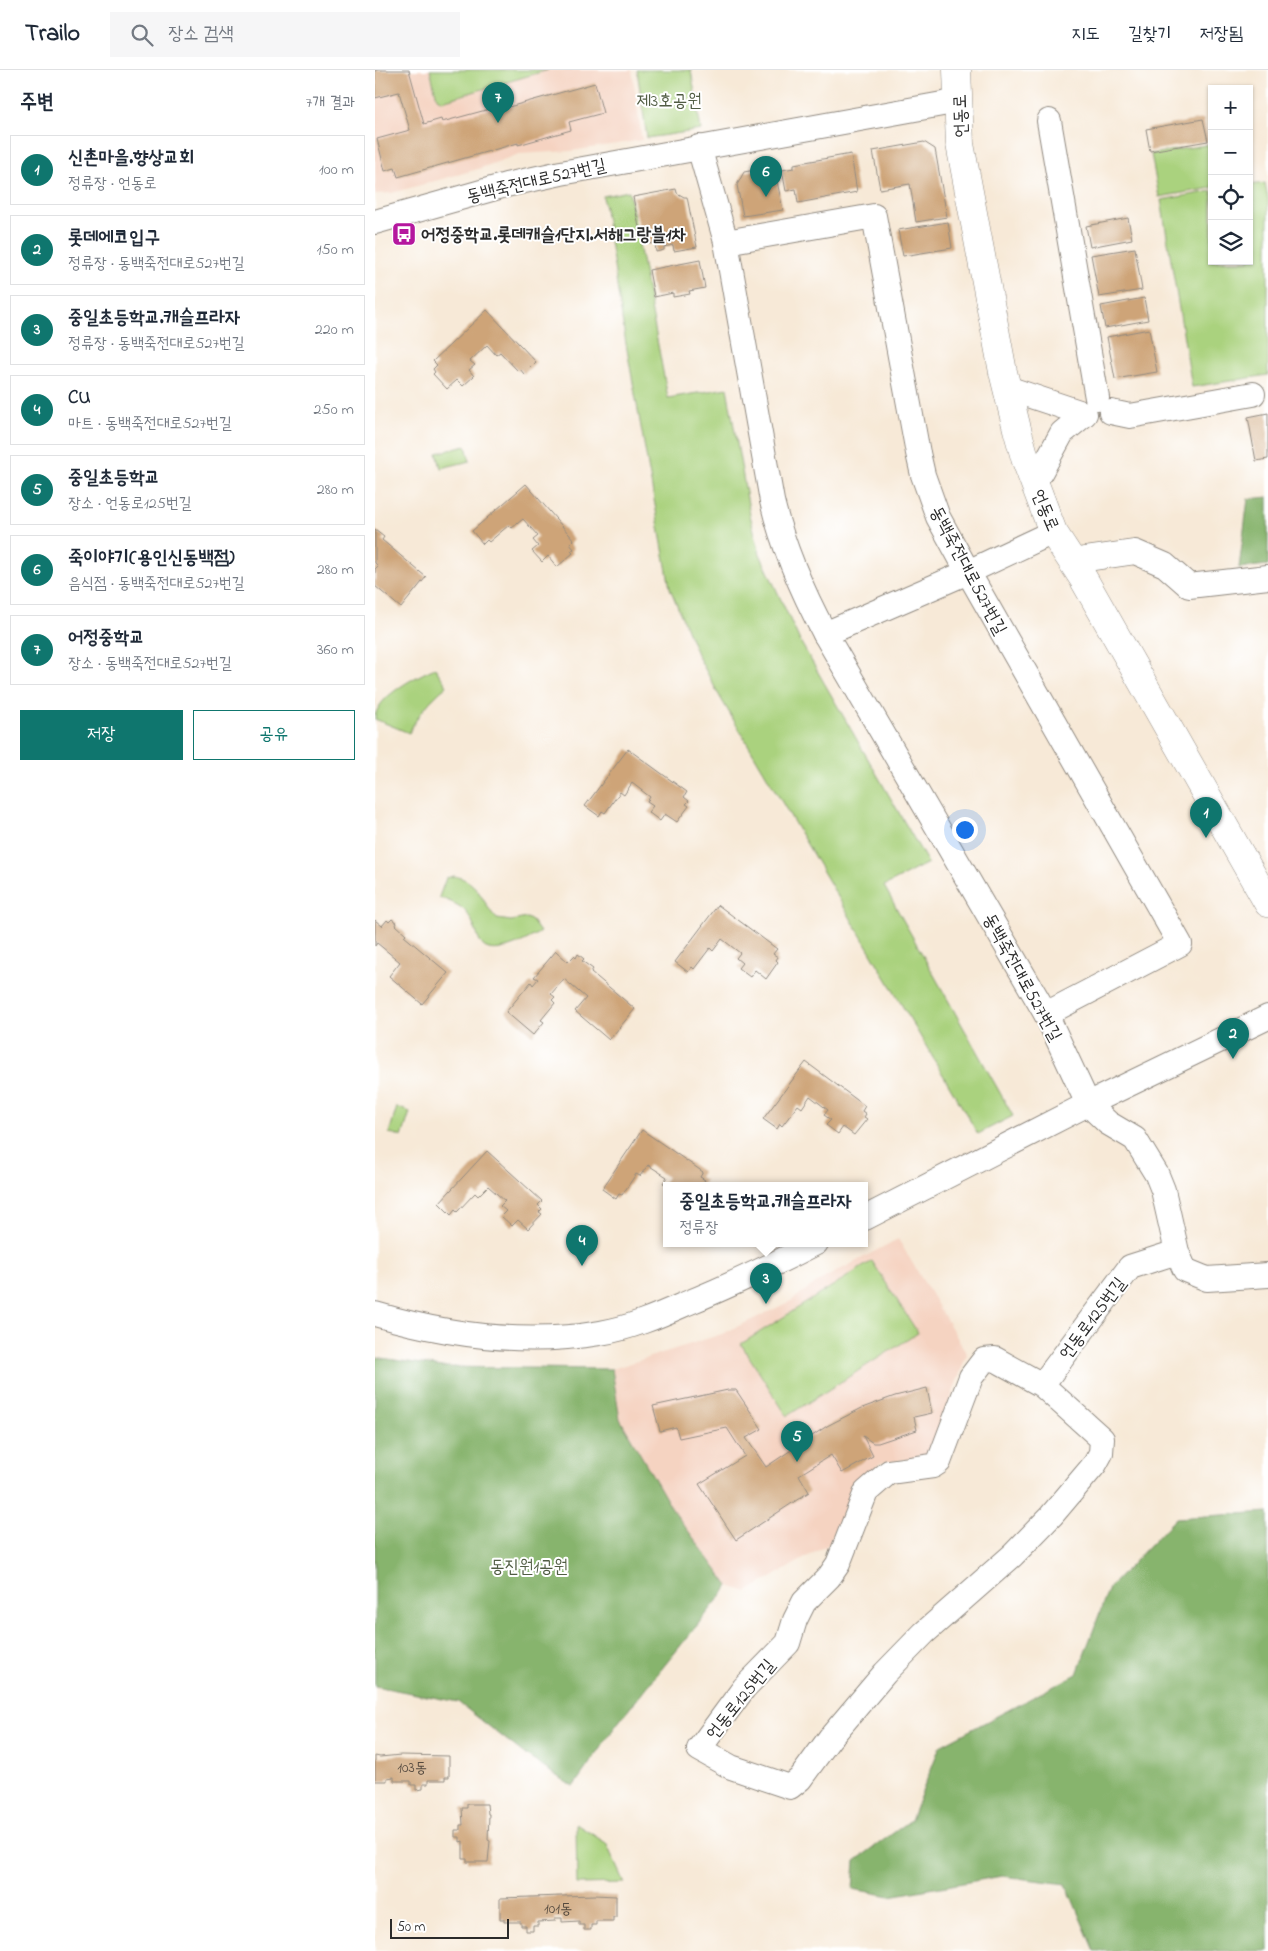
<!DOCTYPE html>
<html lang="ko">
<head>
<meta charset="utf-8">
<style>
	:root { --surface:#fff; --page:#f6f6f7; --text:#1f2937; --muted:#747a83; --line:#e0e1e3; --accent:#0f766e }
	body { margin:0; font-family:"Indie Flower","Poor Story",sans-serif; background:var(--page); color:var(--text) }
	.controls { position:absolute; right:15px; top:15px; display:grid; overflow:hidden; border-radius:0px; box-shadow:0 1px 4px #0004 }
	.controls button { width:45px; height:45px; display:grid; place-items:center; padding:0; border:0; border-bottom:1px solid var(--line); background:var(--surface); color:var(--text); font:25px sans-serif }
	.scale { position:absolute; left:15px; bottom:12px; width:119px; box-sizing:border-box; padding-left:5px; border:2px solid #2b2b2b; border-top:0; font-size:14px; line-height:18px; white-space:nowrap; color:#2b2b2b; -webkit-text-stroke:4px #fff; paint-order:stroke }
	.you { position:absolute; left:589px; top:759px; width:18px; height:18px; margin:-12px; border:4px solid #fff; border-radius:50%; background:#1a73e8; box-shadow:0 0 0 8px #1a73e833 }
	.badge { display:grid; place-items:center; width:32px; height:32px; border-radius:50%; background:var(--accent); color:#fff; font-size:16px; font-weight:700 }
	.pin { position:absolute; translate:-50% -41px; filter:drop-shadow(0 1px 2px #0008) }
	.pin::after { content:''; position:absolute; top:26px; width:18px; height:15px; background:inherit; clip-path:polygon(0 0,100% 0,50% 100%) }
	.popup { position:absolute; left:288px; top:1112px; width:205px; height:65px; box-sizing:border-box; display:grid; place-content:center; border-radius:0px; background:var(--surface); filter:drop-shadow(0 1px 4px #0005); font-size:16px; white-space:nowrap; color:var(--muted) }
	.popup b { font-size:19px; color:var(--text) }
	.popup::after { content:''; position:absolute; left:50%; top:100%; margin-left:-10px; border:10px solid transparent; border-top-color:var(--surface) }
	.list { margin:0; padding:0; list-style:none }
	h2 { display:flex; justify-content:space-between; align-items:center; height:65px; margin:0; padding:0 20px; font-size:21px }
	h2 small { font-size:16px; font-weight:400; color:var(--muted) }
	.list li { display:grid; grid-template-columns:32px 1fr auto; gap:15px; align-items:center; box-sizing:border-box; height:70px; margin:0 10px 10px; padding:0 10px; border:1px solid var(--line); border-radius:0px }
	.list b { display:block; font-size:19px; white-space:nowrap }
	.list p { margin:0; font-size:16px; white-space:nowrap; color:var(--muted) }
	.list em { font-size:16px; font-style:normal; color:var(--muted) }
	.actions { display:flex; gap:10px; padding:15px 20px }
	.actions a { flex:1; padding:11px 0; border:1px solid var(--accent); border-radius:0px; text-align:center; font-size:18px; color:var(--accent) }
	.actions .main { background:var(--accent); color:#fff }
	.icon { flex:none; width:28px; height:28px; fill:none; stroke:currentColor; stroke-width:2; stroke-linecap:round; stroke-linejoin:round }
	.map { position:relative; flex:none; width:893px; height:1881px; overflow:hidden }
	header { display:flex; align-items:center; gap:30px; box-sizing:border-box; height:70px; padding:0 25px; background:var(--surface); border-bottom:1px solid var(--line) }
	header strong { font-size:24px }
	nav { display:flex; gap:28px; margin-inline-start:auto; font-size:18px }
	.search { width:350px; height:45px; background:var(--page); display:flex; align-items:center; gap:12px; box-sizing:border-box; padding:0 18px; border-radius:0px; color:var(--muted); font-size:19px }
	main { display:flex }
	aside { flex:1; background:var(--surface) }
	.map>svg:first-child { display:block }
</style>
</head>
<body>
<header>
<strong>Trailo</strong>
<div class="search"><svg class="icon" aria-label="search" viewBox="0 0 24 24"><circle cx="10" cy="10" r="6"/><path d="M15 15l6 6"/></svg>장소 검색</div>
<nav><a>지도</a><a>길찾기</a><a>저장됨</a></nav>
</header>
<main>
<aside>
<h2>주변<small>7개 결과</small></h2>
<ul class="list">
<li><span class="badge">1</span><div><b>신촌마을.향상교회</b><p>정류장 · 언동로</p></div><em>100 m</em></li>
<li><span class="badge">2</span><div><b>롯데에코입구</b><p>정류장 · 동백죽전대로527번길</p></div><em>150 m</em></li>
<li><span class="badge">3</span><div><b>중일초등학교.캐슬프라자</b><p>정류장 · 동백죽전대로527번길</p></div><em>220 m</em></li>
<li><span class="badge">4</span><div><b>CU</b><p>마트 · 동백죽전대로527번길</p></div><em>250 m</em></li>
<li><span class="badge">5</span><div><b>중일초등학교</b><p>장소 · 언동로125번길</p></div><em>280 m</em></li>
<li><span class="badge">6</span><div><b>죽이야기(용인신동백점)</b><p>음식점 · 동백죽전대로527번길</p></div><em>280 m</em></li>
<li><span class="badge">7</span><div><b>어정중학교</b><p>장소 · 동백죽전대로527번길</p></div><em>360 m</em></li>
</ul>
<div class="actions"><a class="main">저장</a><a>공유</a></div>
</aside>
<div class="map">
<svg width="893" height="1881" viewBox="0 0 893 1881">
	<rect width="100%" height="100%" fill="#fff"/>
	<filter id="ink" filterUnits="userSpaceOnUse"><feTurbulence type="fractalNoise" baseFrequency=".02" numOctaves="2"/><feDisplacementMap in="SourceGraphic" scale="10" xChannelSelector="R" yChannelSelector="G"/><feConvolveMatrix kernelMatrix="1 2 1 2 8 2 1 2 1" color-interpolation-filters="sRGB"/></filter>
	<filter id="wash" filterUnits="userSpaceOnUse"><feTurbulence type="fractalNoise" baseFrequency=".0096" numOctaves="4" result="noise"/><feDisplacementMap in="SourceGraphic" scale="20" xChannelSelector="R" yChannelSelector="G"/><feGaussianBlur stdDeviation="1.12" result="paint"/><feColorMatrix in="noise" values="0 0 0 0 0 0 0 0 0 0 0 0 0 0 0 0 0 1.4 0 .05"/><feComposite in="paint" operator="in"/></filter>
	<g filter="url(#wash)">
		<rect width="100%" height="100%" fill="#f7e9d7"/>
		<g fill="#f5d3c1">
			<polygon points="0,0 257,0 267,70 196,81 144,84 103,99 17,123 0,124"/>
			<polygon points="523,1169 592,1284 554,1387 505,1393 476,1424 454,1474 372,1522 354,1516 297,1439 245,1349 237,1299 347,1264 416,1231 442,1212"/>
		</g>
		<g fill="#aad27e" stroke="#6a7e54">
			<polygon points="55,0 173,0 67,31 62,28"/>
			<polygon points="262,0 316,0 326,60 272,68"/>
			<polygon points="836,74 837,118 784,127 776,84"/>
			<polygon points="890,113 893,128 893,305 817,317 786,130 837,121 837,191 874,191 874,115"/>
			<polygon points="254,121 293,328 352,318 375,445 385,484 425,571 553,793 509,816 638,1046 603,1064 345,627 322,584 295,518 251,274 228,126"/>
			<polygon points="91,376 95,391 66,398 62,383"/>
			<path d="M60,598L72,616C56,629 43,644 34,663L0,649C0,627 42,606 60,598Z"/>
			<path d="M79,806C105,811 106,832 122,849L136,851L152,848L157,851L165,862C153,870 115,890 106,873C100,862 99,851 91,842C84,834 73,831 64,827L71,808Z"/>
			<polygon points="22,1037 35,1042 27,1067 14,1063"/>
			<polygon points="497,1191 543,1263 412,1346 366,1274"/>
			<polygon points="201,1754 231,1773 249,1813 202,1814"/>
		</g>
		<g fill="#87b46d" stroke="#59704c">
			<polygon points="893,427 893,495 864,498 873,429"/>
			<polygon points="0,1287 67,1297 237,1299 245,1349 297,1439 354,1516 242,1654 198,1717 152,1686 83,1632 0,1616"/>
			<polygon points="893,1442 893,1881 719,1881 691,1814 627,1806 515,1826 478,1819 480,1791 536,1750 565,1676 702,1604 734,1518 801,1448"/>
		</g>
		<g id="blocks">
			<g fill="#cea478">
				<polygon points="0,0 34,0 49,54 66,49 67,52 122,37 123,40 220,13 228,43 194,52 196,60 143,75 143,73 23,107 20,98 10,101 2,69 35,60 24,22 0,28"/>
				<polygon points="828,49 833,71 775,81 771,59"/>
				<polygon points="549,72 560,79 572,147 541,152 535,114 505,119 498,81"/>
				<polygon points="476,84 482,122 423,133 421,119 411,121 407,100 419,98 419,94"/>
				<polygon points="402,96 404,111 402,111 408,140 368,146 362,115 369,102"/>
				<polygon points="301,119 302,123 309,127 312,127 322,177 299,181 298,175 289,177 289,180 281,182 280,173 274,174 271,161 265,162 258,127"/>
				<polygon points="753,148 757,169 715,177 711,156"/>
				<polygon points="573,152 577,178 528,186 523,160"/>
				<polygon points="760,178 767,220 724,227 716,185"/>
				<polygon points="325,190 330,218 314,221 315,224 298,227 298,223 279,227 274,200"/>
				<polygon points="769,228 773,250 730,258 726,236"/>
				<polygon points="112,240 161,292 149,304 145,299 143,301 125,282 121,285 112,275 95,291 100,295 94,300 99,306 88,316 82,310 72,319 58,304 60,302 58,299 62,295 58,291"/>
				<polygon points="774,259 782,302 740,309 732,267"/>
				<polygon points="893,343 893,389 881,391 873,347"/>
				<polygon points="151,414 199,470 195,474 199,479 196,481 198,483 182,497 173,486 167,492 157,481 163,476 158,470 163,466 148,449 137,458 134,455 114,472 112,470 108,474 97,461"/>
				<polygon points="0,460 9,467 7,470 51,507 26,538 0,516 0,499 3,496 0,493"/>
				<polygon points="253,679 312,722 309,727 314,731 311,734 314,736 302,752 290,744 285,751 273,742 278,736 272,732 275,727 257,713 249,725 245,722 230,743 227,741 224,746 210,736"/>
				<polygon points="343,835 402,879 398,884 403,887 401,890 403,892 391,909 380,900 375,907 363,898 367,893 361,888 365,883 347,869 338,881 335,878 319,899 317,897 313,902 300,892"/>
				<polygon points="17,849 22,853 21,855 31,864 29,866 73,903 47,934 14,906 25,892 2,873 0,876 0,850 7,856 12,850 14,852"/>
				<polygon points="181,881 193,892 199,886 201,888 203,884 209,889 207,891 218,899 216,902 260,939 234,970 200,941 211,928 189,909 176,924 180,927 177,930 180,933 166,950 169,952 158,965 131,942 156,912 158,915 163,909 159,907"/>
				<polygon points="431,992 490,1036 487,1041 491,1044 489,1047 492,1049 479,1065 468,1057 463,1064 451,1055 456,1050 449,1045 453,1040 435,1026 427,1038 423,1035 407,1056 405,1054 402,1059 388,1049"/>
				<polygon points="267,1060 328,1102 325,1107 330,1110 328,1113 331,1115 292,1115 288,1113 292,1107 273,1095 265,1106 261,1104 247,1125 244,1124 241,1129 227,1119"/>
				<polygon points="112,1081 167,1131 163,1135 167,1139 164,1142 167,1144 153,1159 143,1150 137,1156 126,1146 131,1141 125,1136 130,1131 113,1116 103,1126 100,1123 82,1142 80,1140 76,1145 64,1133"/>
				<polygon points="552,1318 557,1343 539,1347 542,1360 503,1373 498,1373 488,1366 498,1386 467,1403 456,1385 424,1405 434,1422 361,1470 324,1414 370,1386 352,1358 304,1368 301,1357 285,1361 278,1336 353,1320 361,1320 387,1359 371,1368 391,1397 452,1356 487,1338 520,1326"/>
				<polygon points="26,1685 74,1686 74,1707 70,1707 70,1710 53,1710 53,1714 48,1714 48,1719 41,1720 41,1715 36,1715 36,1711 19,1711 19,1707 12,1708 12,1711 0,1711 0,1686 5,1687"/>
				<polygon points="92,1734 112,1734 113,1744 114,1744 113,1770 115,1771 113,1792 92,1792 92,1789 88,1789 88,1771 85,1772 85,1767 80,1767 80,1760 85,1760 85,1755 88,1755 87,1738 92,1738"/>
				<polygon points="219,1825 241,1826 241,1847 238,1847 238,1851 221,1851 221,1855 216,1855 216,1860 209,1860 209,1855 204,1855 204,1851 187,1852 187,1848 180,1848 180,1851 163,1852 163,1856 158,1856 158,1861 151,1861 151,1856 146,1856 146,1852 129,1852 129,1849 125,1849 125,1828"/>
			</g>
		</g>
	</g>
	<g filter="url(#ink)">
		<use href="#blocks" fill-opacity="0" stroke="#918a81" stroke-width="1"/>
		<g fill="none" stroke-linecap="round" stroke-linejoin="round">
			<defs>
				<g id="minor">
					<polyline points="674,51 722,328"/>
					<path d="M324,77L351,172L397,431C408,477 427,521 450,564L671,944L713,1034L733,1053L760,1069L782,1105L788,1120L802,1182"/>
					<polyline points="0,152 131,115 186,103 584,31"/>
					<polyline points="351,172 499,146 543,383 548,405 563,447 593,502 805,874 671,944"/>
					<polyline points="632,318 710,344 687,363 659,414"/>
					<polyline points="736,342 755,346 878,324"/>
					<polyline points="697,491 760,482 790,495 814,516 893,507"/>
					<polyline points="450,564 593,502 678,462"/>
					<polyline points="490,1148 713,1034 893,947"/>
					<path d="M0,1244C72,1265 150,1276 225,1263C255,1258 283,1246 310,1234C355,1216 398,1195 441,1173"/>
					<polygon points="620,1289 667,1315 727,1369 726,1383 720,1394 676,1446 638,1485 549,1563 510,1603 455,1668 425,1709 415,1717 356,1697 324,1679 369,1618 413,1573 420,1550 429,1532 454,1507 463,1494 491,1422 514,1402 558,1396 564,1392 596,1307 609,1290"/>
					<polyline points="667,1315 755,1197 802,1182 810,1200 832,1209 893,1205"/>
				</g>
				<polyline id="major" points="582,0 585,74 628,302 642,359 650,388 678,462 708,508 893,833"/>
			</defs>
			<use href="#minor" stroke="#918a81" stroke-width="26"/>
			<use href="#major" stroke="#918a81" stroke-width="29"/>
			<use href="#minor" stroke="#fff" stroke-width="24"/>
			<use href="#major" stroke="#fff" stroke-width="28"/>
		</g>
	</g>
	<defs>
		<symbol id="bus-square" viewBox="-11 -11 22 22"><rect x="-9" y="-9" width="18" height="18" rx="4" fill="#b5179e" stroke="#fff"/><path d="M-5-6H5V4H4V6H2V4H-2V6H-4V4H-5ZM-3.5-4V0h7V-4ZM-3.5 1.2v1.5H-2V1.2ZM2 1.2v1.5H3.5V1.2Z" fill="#fff"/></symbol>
	</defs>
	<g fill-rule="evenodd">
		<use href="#bus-square" x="15" y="150" width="28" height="28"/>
	</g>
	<g text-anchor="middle" stroke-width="4" stroke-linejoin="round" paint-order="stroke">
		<g font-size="15" fill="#54493e">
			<text x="37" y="1702">103동</text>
			<text x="183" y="1843">101동</text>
		</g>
		<g font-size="18" fill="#515d44" stroke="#fff">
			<text x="294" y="36">제3호공원</text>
			<text x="154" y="1502">동진원1공원</text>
		</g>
		<g font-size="18" fill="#2b2b2b" stroke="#fff">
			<text transform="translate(585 46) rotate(-92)" y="6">언동로</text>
			<text transform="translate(161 110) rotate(-13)" y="6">동백죽전대로527번길</text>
			<text transform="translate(671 440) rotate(67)" y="6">언동로</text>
			<text transform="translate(594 500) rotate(62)" y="6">동백죽전대로527번길</text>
			<text transform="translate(648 907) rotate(61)" y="6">동백죽전대로527번길</text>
			<text transform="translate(717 1248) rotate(-53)" y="6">언동로125번길</text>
			<text transform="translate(365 1629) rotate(-51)" y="6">언동로125번길</text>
		</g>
		<g font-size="18" font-weight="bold" fill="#2b2b2b" stroke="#fff" text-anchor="start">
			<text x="46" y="170">어정중학교.롯데캐슬1단지.서해그랑블1차</text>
		</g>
	</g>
</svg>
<div class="controls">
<button>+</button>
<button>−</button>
<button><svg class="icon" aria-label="locate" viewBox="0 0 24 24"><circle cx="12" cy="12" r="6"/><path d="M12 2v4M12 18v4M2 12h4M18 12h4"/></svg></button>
<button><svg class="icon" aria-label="layers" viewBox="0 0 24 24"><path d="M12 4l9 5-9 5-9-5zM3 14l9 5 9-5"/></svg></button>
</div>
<div class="scale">50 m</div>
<div class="you"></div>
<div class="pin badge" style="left:831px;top:768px">1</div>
<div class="pin badge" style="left:858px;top:989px">2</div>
<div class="pin badge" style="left:391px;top:1234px">3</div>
<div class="popup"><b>중일초등학교.캐슬프라자</b>정류장</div>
<div class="pin badge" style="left:207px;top:1196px">4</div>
<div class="pin badge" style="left:422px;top:1392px">5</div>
<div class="pin badge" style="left:391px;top:127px">6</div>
<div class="pin badge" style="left:123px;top:53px">7</div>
</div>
</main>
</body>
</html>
